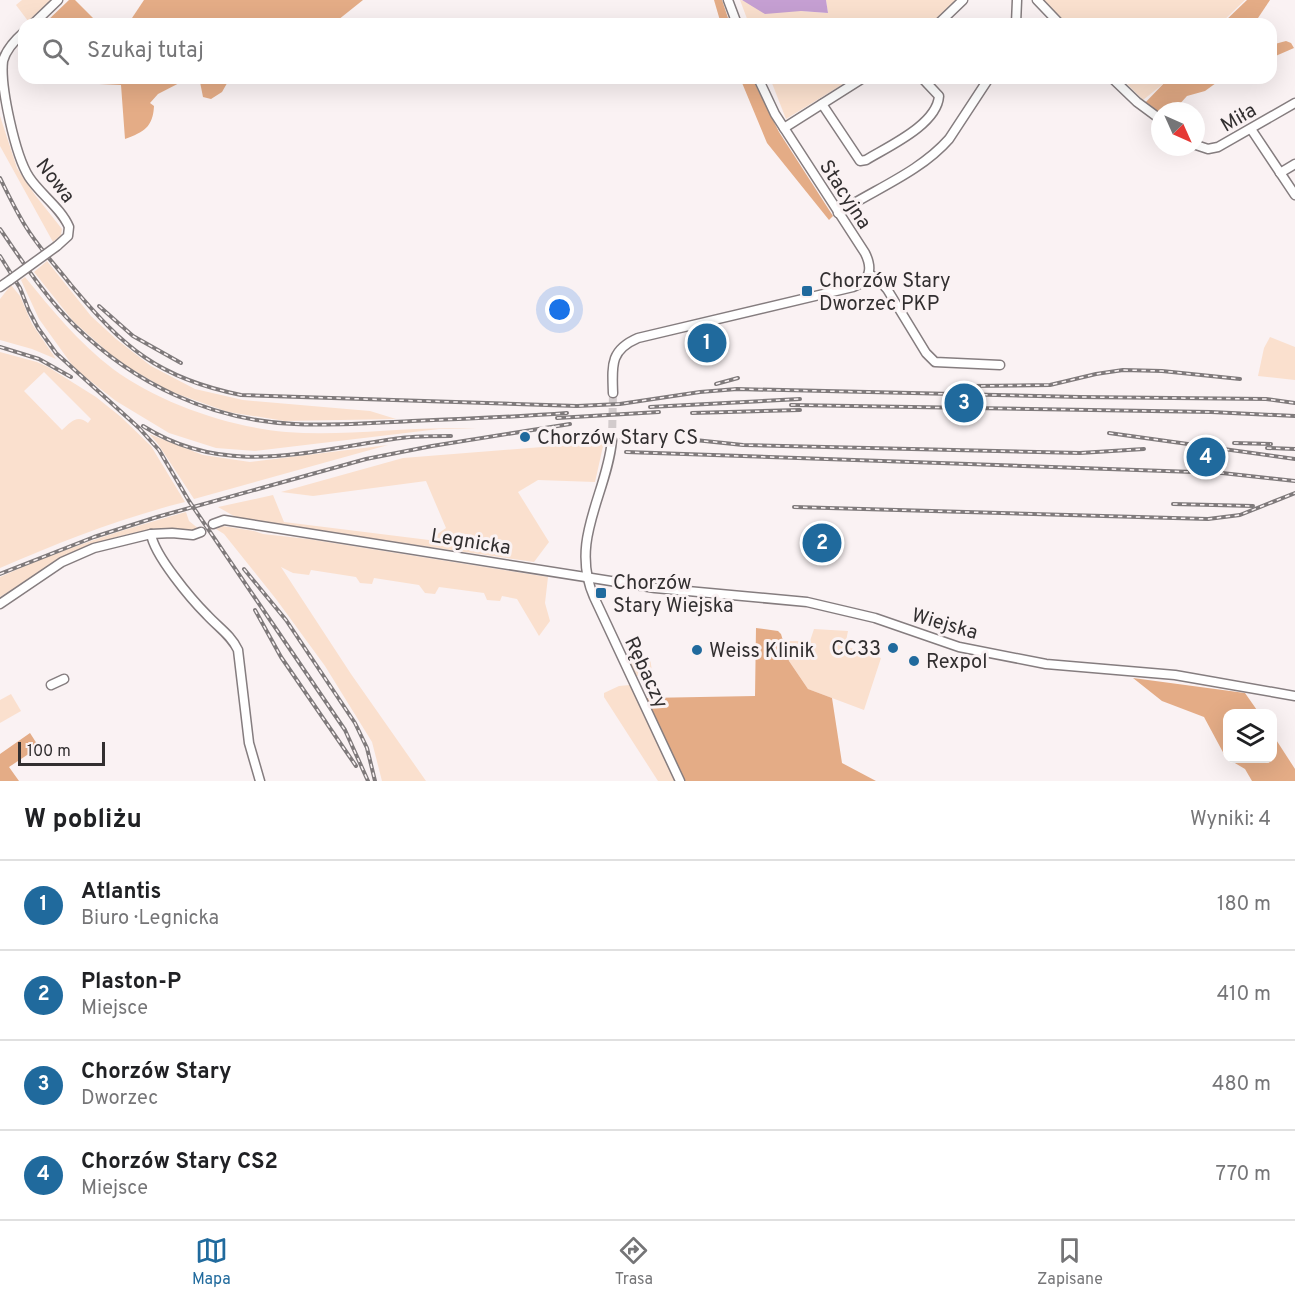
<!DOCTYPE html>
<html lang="pl">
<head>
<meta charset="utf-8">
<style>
	:root { --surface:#fff; --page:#f6f6f6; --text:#202124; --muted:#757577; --line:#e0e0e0; --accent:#206a9d }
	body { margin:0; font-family:Overpass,sans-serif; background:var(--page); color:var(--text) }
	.controls { position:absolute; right:18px; bottom:18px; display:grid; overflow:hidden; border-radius:12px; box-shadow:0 6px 24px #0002 }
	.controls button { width:54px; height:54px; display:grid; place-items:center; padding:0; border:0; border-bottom:2px solid var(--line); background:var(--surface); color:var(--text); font:30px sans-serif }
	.compass { position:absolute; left:1151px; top:102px; width:54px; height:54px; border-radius:50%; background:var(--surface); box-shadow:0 6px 24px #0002; rotate:135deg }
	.scale { position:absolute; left:18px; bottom:15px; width:87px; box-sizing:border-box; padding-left:6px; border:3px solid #322f30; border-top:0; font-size:16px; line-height:21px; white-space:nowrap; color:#322f30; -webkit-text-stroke:4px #faf2f3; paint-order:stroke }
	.you { position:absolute; left:560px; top:310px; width:21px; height:21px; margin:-15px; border:4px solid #fff; border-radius:50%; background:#1a73e8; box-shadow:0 0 0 9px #1a73e833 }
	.badge { display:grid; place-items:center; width:39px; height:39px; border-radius:50%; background:var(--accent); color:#fff; font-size:20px; font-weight:700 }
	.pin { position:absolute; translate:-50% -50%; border:3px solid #fff; box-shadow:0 2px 6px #0006 }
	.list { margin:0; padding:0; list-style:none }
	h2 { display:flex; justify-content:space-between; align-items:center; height:78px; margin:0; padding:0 24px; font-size:26px }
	h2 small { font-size:20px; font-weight:400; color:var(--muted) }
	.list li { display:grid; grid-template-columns:39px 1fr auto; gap:18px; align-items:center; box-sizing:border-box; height:90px; padding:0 24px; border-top:2px solid var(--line) }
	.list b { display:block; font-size:22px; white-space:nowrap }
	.list p { margin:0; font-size:20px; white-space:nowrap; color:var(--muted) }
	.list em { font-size:20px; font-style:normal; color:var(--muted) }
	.icon { flex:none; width:33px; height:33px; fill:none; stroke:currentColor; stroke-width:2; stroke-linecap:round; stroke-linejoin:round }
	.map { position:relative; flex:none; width:1295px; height:781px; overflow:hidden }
	.search { position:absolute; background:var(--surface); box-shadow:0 6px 24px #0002; left:18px; right:18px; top:18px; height:66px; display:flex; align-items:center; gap:15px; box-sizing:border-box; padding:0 21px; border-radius:18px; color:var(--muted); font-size:22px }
	.sheet { height:438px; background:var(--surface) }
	nav { display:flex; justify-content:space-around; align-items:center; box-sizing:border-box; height:84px; border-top:2px solid var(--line); background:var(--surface); font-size:16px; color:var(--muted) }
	nav a { display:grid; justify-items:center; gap:3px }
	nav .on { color:var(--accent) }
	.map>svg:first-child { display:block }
</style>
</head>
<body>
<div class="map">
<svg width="1295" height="781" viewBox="0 0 1295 781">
	<rect width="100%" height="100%" fill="#faf2f3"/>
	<g fill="#fae0ce" fill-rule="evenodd">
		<polygon points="22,0 51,0 28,21 16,5"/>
		<polygon points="740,0 801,11 828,13 826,0 957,0 932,24 749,24"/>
		<polygon points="1043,0 1245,0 1220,24 1067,24"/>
		<polygon points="770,78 853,78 786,119"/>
		<polygon points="1121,78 1167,78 1163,84 1143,100"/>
		<polygon points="0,116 17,168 35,195 62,229 61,235 53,242 0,146"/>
		<polygon points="47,261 91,316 116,339 151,366 195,389 243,400 370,411 396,419 285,421 228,412 169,391 118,361 73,321 34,272"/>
		<path d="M25,277C52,310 79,343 113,369C159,403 229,427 286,432C350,437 413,425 477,429H439L255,451L216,448L169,433L116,401L75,369L39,319L21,280Z"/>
		<polygon points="11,285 20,296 32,324 56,359 32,349 0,340 0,299"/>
		<polygon points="1270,337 1295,347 1295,380 1258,376 1264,348"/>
		<path d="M0,352L37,362L48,367L96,397L121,417L151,446L185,502C121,518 60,542 0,568ZM44,372L91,419L88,423C77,414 71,422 62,430L24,391Z"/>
		<polygon points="149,434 203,455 250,462 388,445 194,499 158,444"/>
		<polygon points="604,442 595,482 538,480 518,492 549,542 534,562 241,520 218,507 273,495 284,522 429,540 446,528 426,481 313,496 281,492 403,458"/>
		<path d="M186,512L189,521L199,529C184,533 167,527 148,530C121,536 92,542 68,555C45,567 23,583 0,597V577C60,549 122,530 186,512Z"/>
		<polygon points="223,526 254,531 263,534 308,539 548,577 545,603 550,621 539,636 517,599 502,596 500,601 487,600 484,593 439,587 435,594 425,593 419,585 374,578 372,584 360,583 356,577 311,570 309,575 293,573 281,567 351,674 426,781 382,781 372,742 325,666 276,599 224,534 216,529"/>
		<polygon points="814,629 848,631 845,646 881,658 864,710 808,689 789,661 783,641 810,641"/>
		<polygon points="650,658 652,671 634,677 627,663"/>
		<polygon points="630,685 675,781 658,781 604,697 604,693 619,686"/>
		<polygon points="11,694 21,711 0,723 0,700"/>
	</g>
	<g fill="#e4ac86">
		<polygon points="69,0 75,0 99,24 47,24 46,22"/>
		<polygon points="144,0 363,0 333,24 128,24"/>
		<polygon points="714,0 722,0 730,24 721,24"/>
		<polygon points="1247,0 1270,0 1254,24 1222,24"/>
		<polygon points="1286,41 1291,43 1294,48 1271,58 1271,45"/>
		<path d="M94,78H189L158,94L150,103L154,106C153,127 144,132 125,139L121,85L99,84Z"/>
		<polygon points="196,78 230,78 222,92 211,99 203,97 200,82"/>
		<polygon points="740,78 752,78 779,132 833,216 829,220 767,143"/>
		<polygon points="1169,78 1234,78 1216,83 1205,91 1187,96 1177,107 1176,111 1160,111 1160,116 1143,105"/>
		<polygon points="756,628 778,631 781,634 789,661 808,689 832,698 842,763 876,781 685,781 646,698 755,696"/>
		<polygon points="1133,678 1245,693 1259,713 1228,714 1227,758 1225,756 1204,717 1162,701"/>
		<polygon points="30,733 39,747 9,767 19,781 0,781 0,754"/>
		<polygon points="1273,735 1295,769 1295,781 1252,781 1245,769 1228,759 1272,758"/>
	</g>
	<polygon fill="#c59fd2" points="742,0 826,0 828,13 801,11 765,14"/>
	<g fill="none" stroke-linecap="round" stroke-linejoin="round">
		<polyline stroke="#d2cbcc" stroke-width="8" stroke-dasharray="8 4" stroke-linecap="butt" points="612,440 613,393"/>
		<defs>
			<g id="minor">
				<polyline points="728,0 737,24"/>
				<polyline points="1037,0 1060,24"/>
				<polyline points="33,24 58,0"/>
				<polyline points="938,24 963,0"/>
				<polyline points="1016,24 1017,0"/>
				<path d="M24,32C15,40 6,49 3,61C0,86 15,155 29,177C40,194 61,208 69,227L68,236L57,246"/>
				<polyline points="1112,78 1137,102 1160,119"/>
				<path d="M822,104L860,161L866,160C887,147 937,125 939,96L922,78"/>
				<polyline points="784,128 863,78"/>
				<polyline points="1251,129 1295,195"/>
				<polyline points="1196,145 1208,149 1218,147 1295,103"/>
				<polyline points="1280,173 1295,164"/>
				<path d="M838,213C875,189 920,172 949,139L989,78"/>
				<polyline points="869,274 878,279 887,289 926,353 935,362 1000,365"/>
				<polyline points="0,287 10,280"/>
				<path d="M613,393C612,365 610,350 638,338L853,287C870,281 873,269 865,253L775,114L758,78"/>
				<path d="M612,440C607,494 569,540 594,597L680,781"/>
				<polyline points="213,524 224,520 655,588 807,602 875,618 959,647 1046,664 1175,675 1295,696"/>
				<path d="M151,534C154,555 191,599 207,615C218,627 231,635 238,650L249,743L260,781"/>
				<polyline points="0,604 62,562 94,548 151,534 172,533 193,535 201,532"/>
				<polyline points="51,685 64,679"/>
			</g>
		</defs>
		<use href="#minor" stroke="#857d7f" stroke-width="11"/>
		<use href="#minor" stroke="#fff" stroke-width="8"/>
		<defs>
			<g id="rail">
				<path d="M0,178C8,194 16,211 26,227C39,248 56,266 71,285C124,348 158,378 241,395L577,406L620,404L700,392L737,389L1080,397L1266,399L1295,403"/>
				<path d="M0,229C23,262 45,297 75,326C135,384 210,420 294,424C333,426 373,423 412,421C464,419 515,417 567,413"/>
				<polyline points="0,256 20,288 29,311 38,328 56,353 139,428 159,450 189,501 345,730 368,781"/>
				<polyline points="99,306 133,336 181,363"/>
				<polyline points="0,347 39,359 71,377"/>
				<polyline points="716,384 738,378"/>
				<polyline points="972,386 1050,385 1096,374 1123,370 1162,371 1240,379"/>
				<polyline points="791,405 1211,412 1295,416"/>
				<polyline points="650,407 800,399"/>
				<polyline points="692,413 800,410"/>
				<polyline points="557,418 659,412"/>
				<path d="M143,426C227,479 311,450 401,438C417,436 434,436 451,436"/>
				<polyline points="1109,433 1295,459"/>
				<polyline points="621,440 653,438"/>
				<polyline points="695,440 743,445 1080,453 1144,449"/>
				<polyline points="1234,443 1271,444"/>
				<polyline points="1267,448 1295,449"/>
				<polyline points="626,452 1222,473 1295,481"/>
				<polyline points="1173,504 1253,506"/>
				<polyline points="794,507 1208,519 1240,515 1295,493"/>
				<polyline points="244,569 286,620 355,723 367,748 375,781"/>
				<polyline points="0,574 94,537 157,517 366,459 432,446 570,424"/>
				<polyline points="255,610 281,657 356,766"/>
			</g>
		</defs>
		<use href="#rail" stroke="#7f7a7b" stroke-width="4"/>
		<use href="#rail" stroke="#faf2f3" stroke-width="1.5" stroke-dasharray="4.5" stroke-linecap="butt"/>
		<defs>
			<polyline id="minor-bridge" points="10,280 57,246"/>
		</defs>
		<use href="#minor-bridge" stroke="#857d7f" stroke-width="11" stroke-linecap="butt"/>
		<use href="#minor-bridge" stroke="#fff" stroke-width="8"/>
	</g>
	<g fill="#206a9d" stroke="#faf2f3" stroke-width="2">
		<rect x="801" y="285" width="12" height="12" rx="3"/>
		<circle cx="525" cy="437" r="6"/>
		<rect x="595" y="587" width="12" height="12" rx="3"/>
		<circle cx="893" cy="648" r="6"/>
		<circle cx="697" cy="650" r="6"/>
		<circle cx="914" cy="661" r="6"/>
	</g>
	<g text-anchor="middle" stroke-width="6" stroke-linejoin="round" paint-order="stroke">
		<g font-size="20" fill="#322f30" stroke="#faf2f3">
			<text transform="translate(1238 117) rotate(-30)" y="7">Miła</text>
			<text transform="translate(56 180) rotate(52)" y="7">Nowa</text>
			<text transform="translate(846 194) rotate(57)" y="7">Stacyjna</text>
			<text transform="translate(471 541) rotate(9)" y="7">Legnicka</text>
			<text transform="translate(945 623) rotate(16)" y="7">Wiejska</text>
			<text transform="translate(647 672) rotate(65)" y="7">Rębaczy</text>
		</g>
		<g font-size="20" fill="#322f30" stroke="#faf2f3" text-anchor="start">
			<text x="819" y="287">Chorzów Stary<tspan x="819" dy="23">Dworzec PKP</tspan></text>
			<text x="537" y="444">Chorzów Stary CS</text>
			<text x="613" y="589">Chorzów<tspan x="613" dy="23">Stary Wiejska</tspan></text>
			<text x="881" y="655" text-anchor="end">CC33</text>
			<text x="709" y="657">Weiss Klinik</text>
			<text x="926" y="668">Rexpol</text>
		</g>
	</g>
</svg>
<div class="controls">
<button><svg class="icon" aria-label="layers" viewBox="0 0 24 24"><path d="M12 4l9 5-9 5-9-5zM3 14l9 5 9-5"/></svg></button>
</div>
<svg class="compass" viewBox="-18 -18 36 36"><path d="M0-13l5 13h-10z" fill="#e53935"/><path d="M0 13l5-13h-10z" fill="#757577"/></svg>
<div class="scale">100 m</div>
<div class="you"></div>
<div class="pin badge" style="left:707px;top:343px">1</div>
<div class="pin badge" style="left:822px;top:543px">2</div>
<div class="pin badge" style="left:964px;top:403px">3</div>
<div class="pin badge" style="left:1206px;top:457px">4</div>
<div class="search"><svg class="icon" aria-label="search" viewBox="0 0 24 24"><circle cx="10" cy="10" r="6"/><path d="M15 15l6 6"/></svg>Szukaj tutaj</div>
</div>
<section class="sheet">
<h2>W pobliżu<small>Wyniki: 4</small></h2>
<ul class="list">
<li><span class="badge">1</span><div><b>Atlantis</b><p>Biuro · Legnicka</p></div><em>180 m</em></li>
<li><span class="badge">2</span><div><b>Plaston-P</b><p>Miejsce</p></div><em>410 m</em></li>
<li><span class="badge">3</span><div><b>Chorzów Stary</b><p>Dworzec</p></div><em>480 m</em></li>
<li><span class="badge">4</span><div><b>Chorzów Stary CS2</b><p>Miejsce</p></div><em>770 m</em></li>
</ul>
</section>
<nav>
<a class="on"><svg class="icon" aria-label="map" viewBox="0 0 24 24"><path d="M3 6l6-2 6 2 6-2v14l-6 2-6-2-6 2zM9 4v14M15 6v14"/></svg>Mapa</a>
<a><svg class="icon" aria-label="directions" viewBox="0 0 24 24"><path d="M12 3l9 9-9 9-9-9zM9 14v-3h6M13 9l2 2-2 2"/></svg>Trasa</a>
<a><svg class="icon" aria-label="saved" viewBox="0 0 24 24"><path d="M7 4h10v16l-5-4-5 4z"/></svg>Zapisane</a>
</nav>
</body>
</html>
